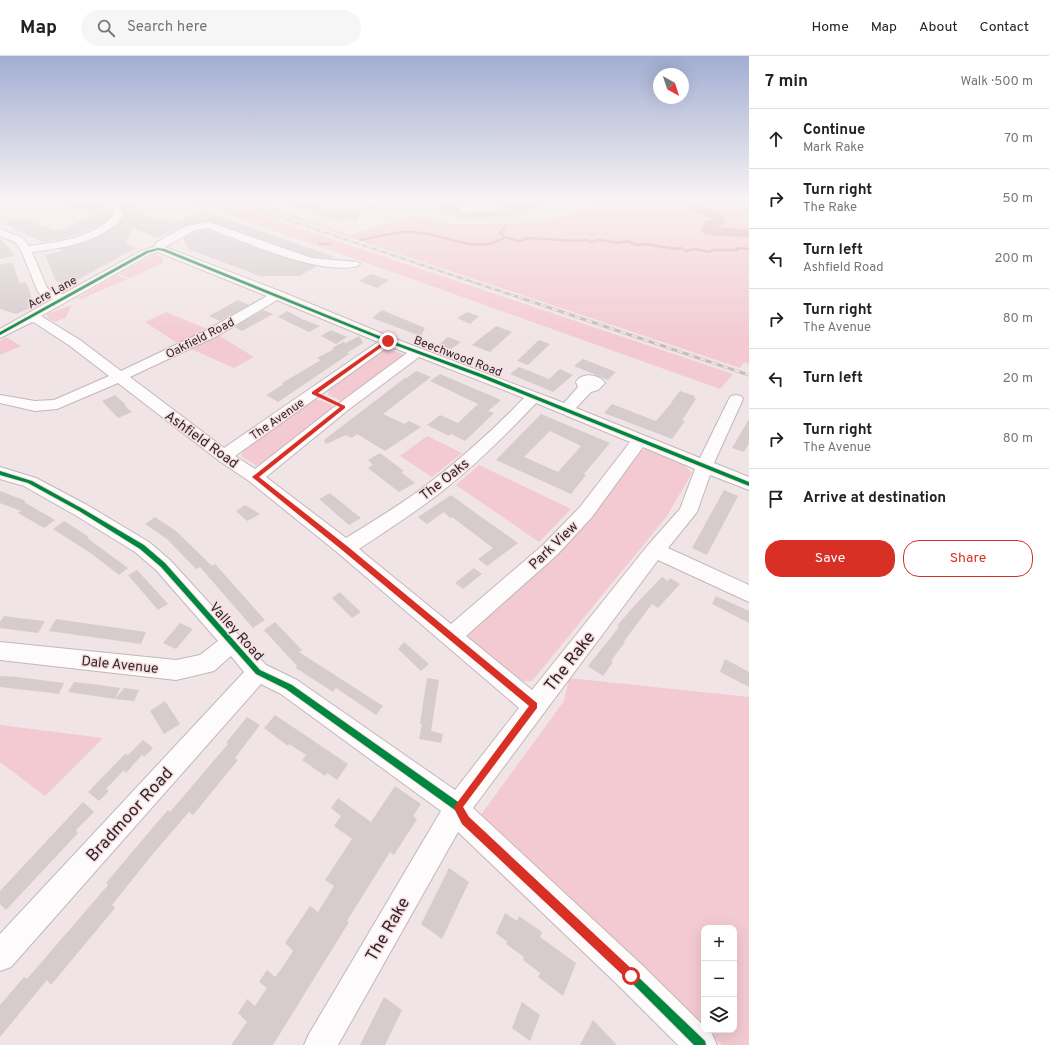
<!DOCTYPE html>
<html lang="en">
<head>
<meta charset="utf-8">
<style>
	:root { --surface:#fff; --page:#f6f6f6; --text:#222; --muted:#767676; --line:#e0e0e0; --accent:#d93025 }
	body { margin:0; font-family:Overpass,sans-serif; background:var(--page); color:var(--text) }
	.controls { position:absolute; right:12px; bottom:12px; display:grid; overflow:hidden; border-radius:8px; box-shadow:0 4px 16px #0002 }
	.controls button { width:36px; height:36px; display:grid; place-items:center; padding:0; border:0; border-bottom:1px solid var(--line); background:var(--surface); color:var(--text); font:20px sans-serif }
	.compass { position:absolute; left:653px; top:12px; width:36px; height:36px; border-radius:50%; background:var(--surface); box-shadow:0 4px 16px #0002; rotate:141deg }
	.stop { position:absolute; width:12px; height:12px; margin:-9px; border:3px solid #d93025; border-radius:50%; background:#fff }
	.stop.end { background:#d93025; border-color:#fff; box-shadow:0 1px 4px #0008 }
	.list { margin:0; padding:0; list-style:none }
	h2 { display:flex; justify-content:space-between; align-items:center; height:52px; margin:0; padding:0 16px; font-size:17px }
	h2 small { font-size:13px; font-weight:400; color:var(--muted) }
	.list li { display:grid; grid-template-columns:26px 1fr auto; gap:12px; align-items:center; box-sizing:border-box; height:60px; padding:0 16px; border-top:1px solid var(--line) }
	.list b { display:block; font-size:15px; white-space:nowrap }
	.list p { margin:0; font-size:13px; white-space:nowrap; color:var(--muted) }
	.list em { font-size:13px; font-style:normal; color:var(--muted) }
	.actions { display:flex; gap:8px; padding:12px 16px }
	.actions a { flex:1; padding:9px 0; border:1px solid var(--accent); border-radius:16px; text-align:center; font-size:14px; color:var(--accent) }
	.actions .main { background:var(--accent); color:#fff }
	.icon { flex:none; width:22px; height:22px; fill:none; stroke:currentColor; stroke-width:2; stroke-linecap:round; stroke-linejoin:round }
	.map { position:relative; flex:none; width:749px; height:989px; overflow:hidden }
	header { display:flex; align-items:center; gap:24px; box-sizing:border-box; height:56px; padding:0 20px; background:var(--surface); border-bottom:1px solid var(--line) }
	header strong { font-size:19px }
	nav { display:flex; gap:22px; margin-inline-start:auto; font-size:14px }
	.search { width:280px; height:36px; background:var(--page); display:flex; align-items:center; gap:10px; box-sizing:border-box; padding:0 14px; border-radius:22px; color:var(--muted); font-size:15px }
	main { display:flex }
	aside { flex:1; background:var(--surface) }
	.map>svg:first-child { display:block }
</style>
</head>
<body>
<header>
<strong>Map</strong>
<div class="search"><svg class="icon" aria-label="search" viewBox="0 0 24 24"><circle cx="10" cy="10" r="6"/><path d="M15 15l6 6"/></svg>Search here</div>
<nav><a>Home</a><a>Map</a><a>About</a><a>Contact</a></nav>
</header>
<main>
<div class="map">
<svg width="749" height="989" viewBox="0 0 749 989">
	<rect width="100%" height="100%" fill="#f1e4e6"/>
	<g fill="#f3cad2">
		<polygon points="180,143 219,143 284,167 733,318 720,333 336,196"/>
		<polygon points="235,143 250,143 350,179 387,167 403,167 408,160 428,161 451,168 508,168 564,160 606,143 749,143 749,308 744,306 740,312"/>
		<polygon points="155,198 163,201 163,207 130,222 119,218"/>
		<polygon points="117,219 128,223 81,243 77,242"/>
		<polygon points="72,249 65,262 54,266 48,262 47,258"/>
		<polygon points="166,256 207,273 179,288 145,266"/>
		<polygon points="218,279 254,301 234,312 191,293"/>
		<polygon points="6,281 21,290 0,299 0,285"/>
		<polygon points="383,292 387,292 407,300 350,343 339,344 328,339 329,332"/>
		<polygon points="315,344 321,344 332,349 333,353 262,409 257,410 241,400 244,393 308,346"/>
		<polygon points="427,380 462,397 432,421 400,400"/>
		<polygon points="646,393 683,408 692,417 667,460 532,625 514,625 468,587 467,575 597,451 641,395"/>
		<polygon points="479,409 571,453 539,486 456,429"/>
		<polygon points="569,622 749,641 749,989 722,989 706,974 734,974 734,872 704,872 704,972 480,760 564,645"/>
		<polygon points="0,669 103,682 45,740 0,706"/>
	</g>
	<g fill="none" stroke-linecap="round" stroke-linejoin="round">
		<g stroke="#d8a6b1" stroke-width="2.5">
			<polyline points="505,170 500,177 505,181"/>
			<path d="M360,184C377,181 395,175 412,176C442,176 478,201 505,181L519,185L528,182L579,185L586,184L591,186L599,184L619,187L628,185L636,189L645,188L675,193L681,192L686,195L695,193L709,196L713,194H737V192L749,193"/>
			<polyline points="319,188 330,188"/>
		</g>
		<polygon fill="#d8a6b1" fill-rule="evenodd" points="676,143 690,143 693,146 722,158 725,166 723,169 714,171 749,173 749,181 718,180 703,177 701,174 705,165 712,163 685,152"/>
	</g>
	<g fill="#d6cbcd" fill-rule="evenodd">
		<polygon points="54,143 86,143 112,155 112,158 105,166 85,176 63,183 43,186 13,173 16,172 5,168 19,162 58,175 95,159 54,145"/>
		<polygon points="107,143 116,143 143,152 140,153 147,156 142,158 177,169 176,167 199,157 200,154 335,201 332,202 312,201 209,165 186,169 157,182 132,172 126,188 136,192 68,229 56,225 45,199 63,195 59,193 95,183 117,169 125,160 121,149"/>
		<polygon points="279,143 299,143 302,146 337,154 359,154 357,166 347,161 342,165 339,165 310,156 279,145"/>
		<path d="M436,143H557V144L514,161L457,162L455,158L442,157ZM463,148H497L504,152L500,156L463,158L457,154Z"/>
		<polygon points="208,174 282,201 317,210 300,220 260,220 188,193 183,182 194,176"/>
		<polygon points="0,182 10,193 14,200 0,203"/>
		<polygon points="12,206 20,228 26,226 32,242 28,253 16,258 0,253 0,209"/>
		<polygon points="371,218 389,224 377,232 359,225"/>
		<polygon points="238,244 249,249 220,265 209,260"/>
		<polygon points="263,254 273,258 242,275 234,271"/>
		<polygon points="382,254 425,272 421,280 372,262"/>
		<polygon points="287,255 302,263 320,270 309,276 278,261"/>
		<polygon points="467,256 479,260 470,268 457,262"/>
		<polygon points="496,270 512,276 490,296 472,289"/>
		<polygon points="331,274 347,281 336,288 321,280"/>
		<polygon points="359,280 363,287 347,297 349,298 278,346 266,339 284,328 282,327 321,304 317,302 334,293 332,292 343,286 346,287"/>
		<polygon points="448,281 461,286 451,293 439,289"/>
		<polygon points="539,284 550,288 528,309 517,305"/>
		<polygon points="583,303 616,316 608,324 574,310"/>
		<polygon points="519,311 549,323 560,313 573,319 553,336 510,318"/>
		<polygon points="416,315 431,321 383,358 404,368 409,365 421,371 385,395 357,378 352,382 346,379 326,388 324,384 405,322 407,322"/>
		<polygon points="440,318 501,344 488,355 494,357 465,385 451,378 449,380 427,369 440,359 458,367 478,348 430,325"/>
		<polygon points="680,335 695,340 694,342 696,343 682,364 685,365 672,383 604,357 612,348 656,365 673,345 672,345"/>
		<polygon points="115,339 126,349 125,350 132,356 118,362 102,345"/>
		<path d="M541,358L610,387L584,418L586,419L571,438L496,404ZM550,375L581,390L558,416L524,401Z"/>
		<polygon points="749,363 749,387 744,396 732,392"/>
		<polygon points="380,397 404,415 401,416 415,427 399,436 368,412 373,409 368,404"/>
		<polygon points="724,434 738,440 707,499 692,492"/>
		<polygon points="0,435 26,445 24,446 55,464 44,472 18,457 21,455 0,447"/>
		<polygon points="330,437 352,455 361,462 349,469 319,443"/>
		<polygon points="451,439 484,463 518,487 487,510 478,503 493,492 452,461 450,462 444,456 427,468 418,461"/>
		<polygon points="245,449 260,458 247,465 236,455"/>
		<polygon points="155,461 176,475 212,510 215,508 265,564 253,572 200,511 196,513 167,483 145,468"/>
		<polygon points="64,465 89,481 87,482 128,512 119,519 92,498 53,473"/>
		<polygon points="474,512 482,518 463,533 455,527"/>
		<polygon points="137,514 160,539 168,548 158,554 128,519"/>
		<polygon points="662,521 668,525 670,522 680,528 658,552 652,548 624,585 625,586 611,605 613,606 603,620 588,610 619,571 617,570 633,551"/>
		<polygon points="340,536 350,546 361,556 352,562 332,542"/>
		<polygon points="716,540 749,555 749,567 712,548"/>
		<polygon points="4,560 18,562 45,565 38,577 0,572 0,566"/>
		<polygon points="56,563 97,569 146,576 141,588 49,575"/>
		<polygon points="275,566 302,594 299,596 383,650 376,659 336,632 333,636 296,612 297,610 264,574"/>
		<polygon points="180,567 193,573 176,593 163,587"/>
		<polygon points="404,586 429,608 421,615 398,593"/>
		<polygon points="725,603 749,616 749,631 720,616"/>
		<polygon points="0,620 17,621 64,627 59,638 43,636 0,631"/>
		<polygon points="427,622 439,624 431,675 443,678 441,687 419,683 422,668 420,668"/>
		<polygon points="74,626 100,629 120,632 115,643 68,636"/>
		<polygon points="124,632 139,634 134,645 115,643"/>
		<polygon points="165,645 180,668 164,678 150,655"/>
		<polygon points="275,659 348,708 337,724 327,717 325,720 302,704 306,699 289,688 288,690 264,672"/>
		<polygon points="247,661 260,669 235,702 238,704 193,759 189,756 152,799 112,849 115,852 51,929 47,924 0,981 0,949 24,921 27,923 108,829 106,827 155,769 168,754 170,756 228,688 226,687"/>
		<polygon points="143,684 153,692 144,701 142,699 126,717 124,714 106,733 109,735 99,745 88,736 125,698 128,699"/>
		<polygon points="395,730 421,748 413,760 417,763 394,799 390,796 347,865 349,866 273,989 231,989 247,966 238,957 242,951 247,943 255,950 267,932 259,926 267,914 275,921 282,912 293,895 285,887 310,850 318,856 334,830 325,824 352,783 334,770 341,760 331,752 338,742 371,766"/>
		<polygon points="83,746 94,756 76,774 78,777 6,854 0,848 0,835"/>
		<polygon points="449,812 469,826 442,883 421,868"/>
		<polygon points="505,857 517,865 519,860 542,876 540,881 576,907 563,940 538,921 540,917 523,904 524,901 506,888 507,886 496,877"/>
		<polygon points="384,941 402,954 385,989 360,989"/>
		<polygon points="522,946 540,959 530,985 512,972"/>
		<polygon points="593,964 617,989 580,989"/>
	</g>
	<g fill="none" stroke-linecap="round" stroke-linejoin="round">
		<defs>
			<g id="minor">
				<path d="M87,143H102L120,150L124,159C104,186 64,192 32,196L47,232L51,235L63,238L143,194L154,191L157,186L186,170L209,166L312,202L358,206L360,208L358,210C319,220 246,186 208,172L193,175L165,191L282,236L393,282L564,347L578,331L576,326C582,316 599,318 605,327L598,334L591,336L576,352L700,402L729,343L731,340L736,339L741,340L743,343L714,407L749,421V434L710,419L697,456L668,492L749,529V546L658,504L473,752L642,909L704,970V974H709L712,978L717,989H678L620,931L458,776L338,989H304L309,978L441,755L281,638L261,628L11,911L0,915V878L244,616L231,600L214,615L176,624L0,604V586L176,604L200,599L218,585L156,514L135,496L75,459L24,430L0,423V411L36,422L87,449L149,486L170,504L266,609L297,624L455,734L519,652L338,497L249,425L218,404L118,327L57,353L35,355L0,347V339L35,345L54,344L109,320L70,290L35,267L32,266L0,282V273L53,243L43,241L38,236L21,194L15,186L0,180V173L23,182L29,190C58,186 93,182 114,159L113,154ZM158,196L267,240L209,273L121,315L80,284L41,260L151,198ZM277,244L378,286L224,392L130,321L219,279ZM389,290L407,297L338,348L255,413L235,400ZM419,301L524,342C494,373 462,402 428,428C402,448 373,465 346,482L266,421L348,354ZM536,347L630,386L580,451L543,489L451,568L359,493C386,475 414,457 440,437C474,410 506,379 536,347ZM643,391L695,413L680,453L648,489L532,634L466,580L557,499L592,461Z"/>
				<path d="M300,143H317L345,148L364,147L375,143H390C385,147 378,149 372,150C348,157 326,152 302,145Z"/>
				<polygon points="497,149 500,150 502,152 500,154 463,156 458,153 463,150"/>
			</g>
		</defs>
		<use href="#minor" stroke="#c2b7b9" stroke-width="2"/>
		<use href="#minor" fill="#fdfbfb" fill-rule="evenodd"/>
		<defs>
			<polyline id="rail-far1" points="225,143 521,242"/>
			<polyline id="rail" points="518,241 749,319"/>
		</defs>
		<use href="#rail-far1" stroke="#c1bfbf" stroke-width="2.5"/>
		<use href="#rail" stroke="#c1bfbf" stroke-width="3"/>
		<use href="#rail-far1" stroke="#f7dee2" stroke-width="1.5" stroke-dasharray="5" stroke-linecap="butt"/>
		<use href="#rail" stroke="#f7dee2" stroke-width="2" stroke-dasharray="6" stroke-linecap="butt"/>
		<defs>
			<g id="cycleway">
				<polygon points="158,192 165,193 389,284 484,319 749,426 749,430 480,321 387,286 163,195 158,194 148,197 0,279 0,276 146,195"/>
				<polygon points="0,415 32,425 83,453 144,489 165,507 260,614 292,629 461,748 468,761 634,917 705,985 706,989 694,989 628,923 462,767 455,754 286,633 256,618 161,511 140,493 79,455 28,427 0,419"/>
			</g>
		</defs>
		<use href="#cycleway" stroke="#f7dee2" stroke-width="2"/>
		<use href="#cycleway" fill="#00873e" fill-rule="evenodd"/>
	</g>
	<linearGradient id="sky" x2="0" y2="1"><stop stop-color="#a1aed2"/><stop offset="0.51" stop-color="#f9f3f4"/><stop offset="1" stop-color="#f9f3f4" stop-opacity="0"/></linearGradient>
	<rect width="749" height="282" fill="url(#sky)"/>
	<polygon fill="#d93025" points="386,284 390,285 318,337 345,350 345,352 259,421 347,490 537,647 537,652 463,751 469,761 635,916 636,920 635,924 631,925 628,924 462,768 454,751 529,650 342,494 252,421 340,351 312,338 312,336"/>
	<g text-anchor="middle" stroke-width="3" stroke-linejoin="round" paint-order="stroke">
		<g font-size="12" fill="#302729" stroke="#f7dee2">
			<text transform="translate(52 236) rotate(-29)" y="4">Acre Lane</text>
			<text transform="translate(200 282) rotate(-27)" y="4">Oakfield Road</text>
			<text transform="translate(458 300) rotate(21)" y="4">Beechwood Road</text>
			<text transform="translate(277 363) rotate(-35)" y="4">The Avenue</text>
		</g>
		<g font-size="14" fill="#302729" stroke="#f7dee2">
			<text transform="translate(202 383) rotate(36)" y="5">Ashfield Road</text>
			<text transform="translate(444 423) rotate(-38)" y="5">The Oaks</text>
			<text transform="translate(553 489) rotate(-44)" y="5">Park View</text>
			<text transform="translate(237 575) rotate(48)" y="5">Valley Road</text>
			<text transform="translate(120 608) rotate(6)" y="5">Dale Avenue</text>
		</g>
		<g font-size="17" fill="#302729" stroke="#f7dee2">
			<text transform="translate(569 605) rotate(-52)" y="6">The Rake</text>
			<text transform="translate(129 758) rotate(-48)" y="6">Bradmoor Road</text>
			<text transform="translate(387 873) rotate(-60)" y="6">The Rake</text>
		</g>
	</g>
</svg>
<div class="controls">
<button>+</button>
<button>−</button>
<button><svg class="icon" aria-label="layers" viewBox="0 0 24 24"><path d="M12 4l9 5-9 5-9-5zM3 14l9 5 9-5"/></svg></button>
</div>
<svg class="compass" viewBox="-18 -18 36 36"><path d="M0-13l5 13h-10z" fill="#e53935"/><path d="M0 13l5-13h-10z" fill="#767676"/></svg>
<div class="stop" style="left:631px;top:920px"></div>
<div class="stop end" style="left:388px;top:285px"></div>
</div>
<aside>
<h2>7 min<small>Walk · 500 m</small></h2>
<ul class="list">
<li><svg class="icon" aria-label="ahead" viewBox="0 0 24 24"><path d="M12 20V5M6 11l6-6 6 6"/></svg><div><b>Continue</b><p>Mark Rake</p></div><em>70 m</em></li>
<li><svg class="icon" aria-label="right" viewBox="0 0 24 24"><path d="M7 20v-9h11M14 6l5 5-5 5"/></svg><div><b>Turn right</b><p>The Rake</p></div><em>50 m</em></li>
<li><svg class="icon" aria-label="left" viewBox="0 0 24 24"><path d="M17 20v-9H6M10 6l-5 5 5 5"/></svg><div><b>Turn left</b><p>Ashfield Road</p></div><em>200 m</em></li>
<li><svg class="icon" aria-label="right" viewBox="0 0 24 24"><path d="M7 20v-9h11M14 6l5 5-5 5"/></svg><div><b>Turn right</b><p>The Avenue</p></div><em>80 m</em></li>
<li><svg class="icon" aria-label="left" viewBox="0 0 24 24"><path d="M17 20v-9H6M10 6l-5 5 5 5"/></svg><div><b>Turn left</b></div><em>20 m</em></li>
<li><svg class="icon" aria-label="right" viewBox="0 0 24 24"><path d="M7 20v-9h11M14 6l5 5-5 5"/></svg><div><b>Turn right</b><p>The Avenue</p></div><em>80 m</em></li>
<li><svg class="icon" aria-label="arrive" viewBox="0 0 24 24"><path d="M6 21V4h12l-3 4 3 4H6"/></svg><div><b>Arrive at destination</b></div></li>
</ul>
<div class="actions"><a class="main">Save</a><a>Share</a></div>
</aside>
</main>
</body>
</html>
